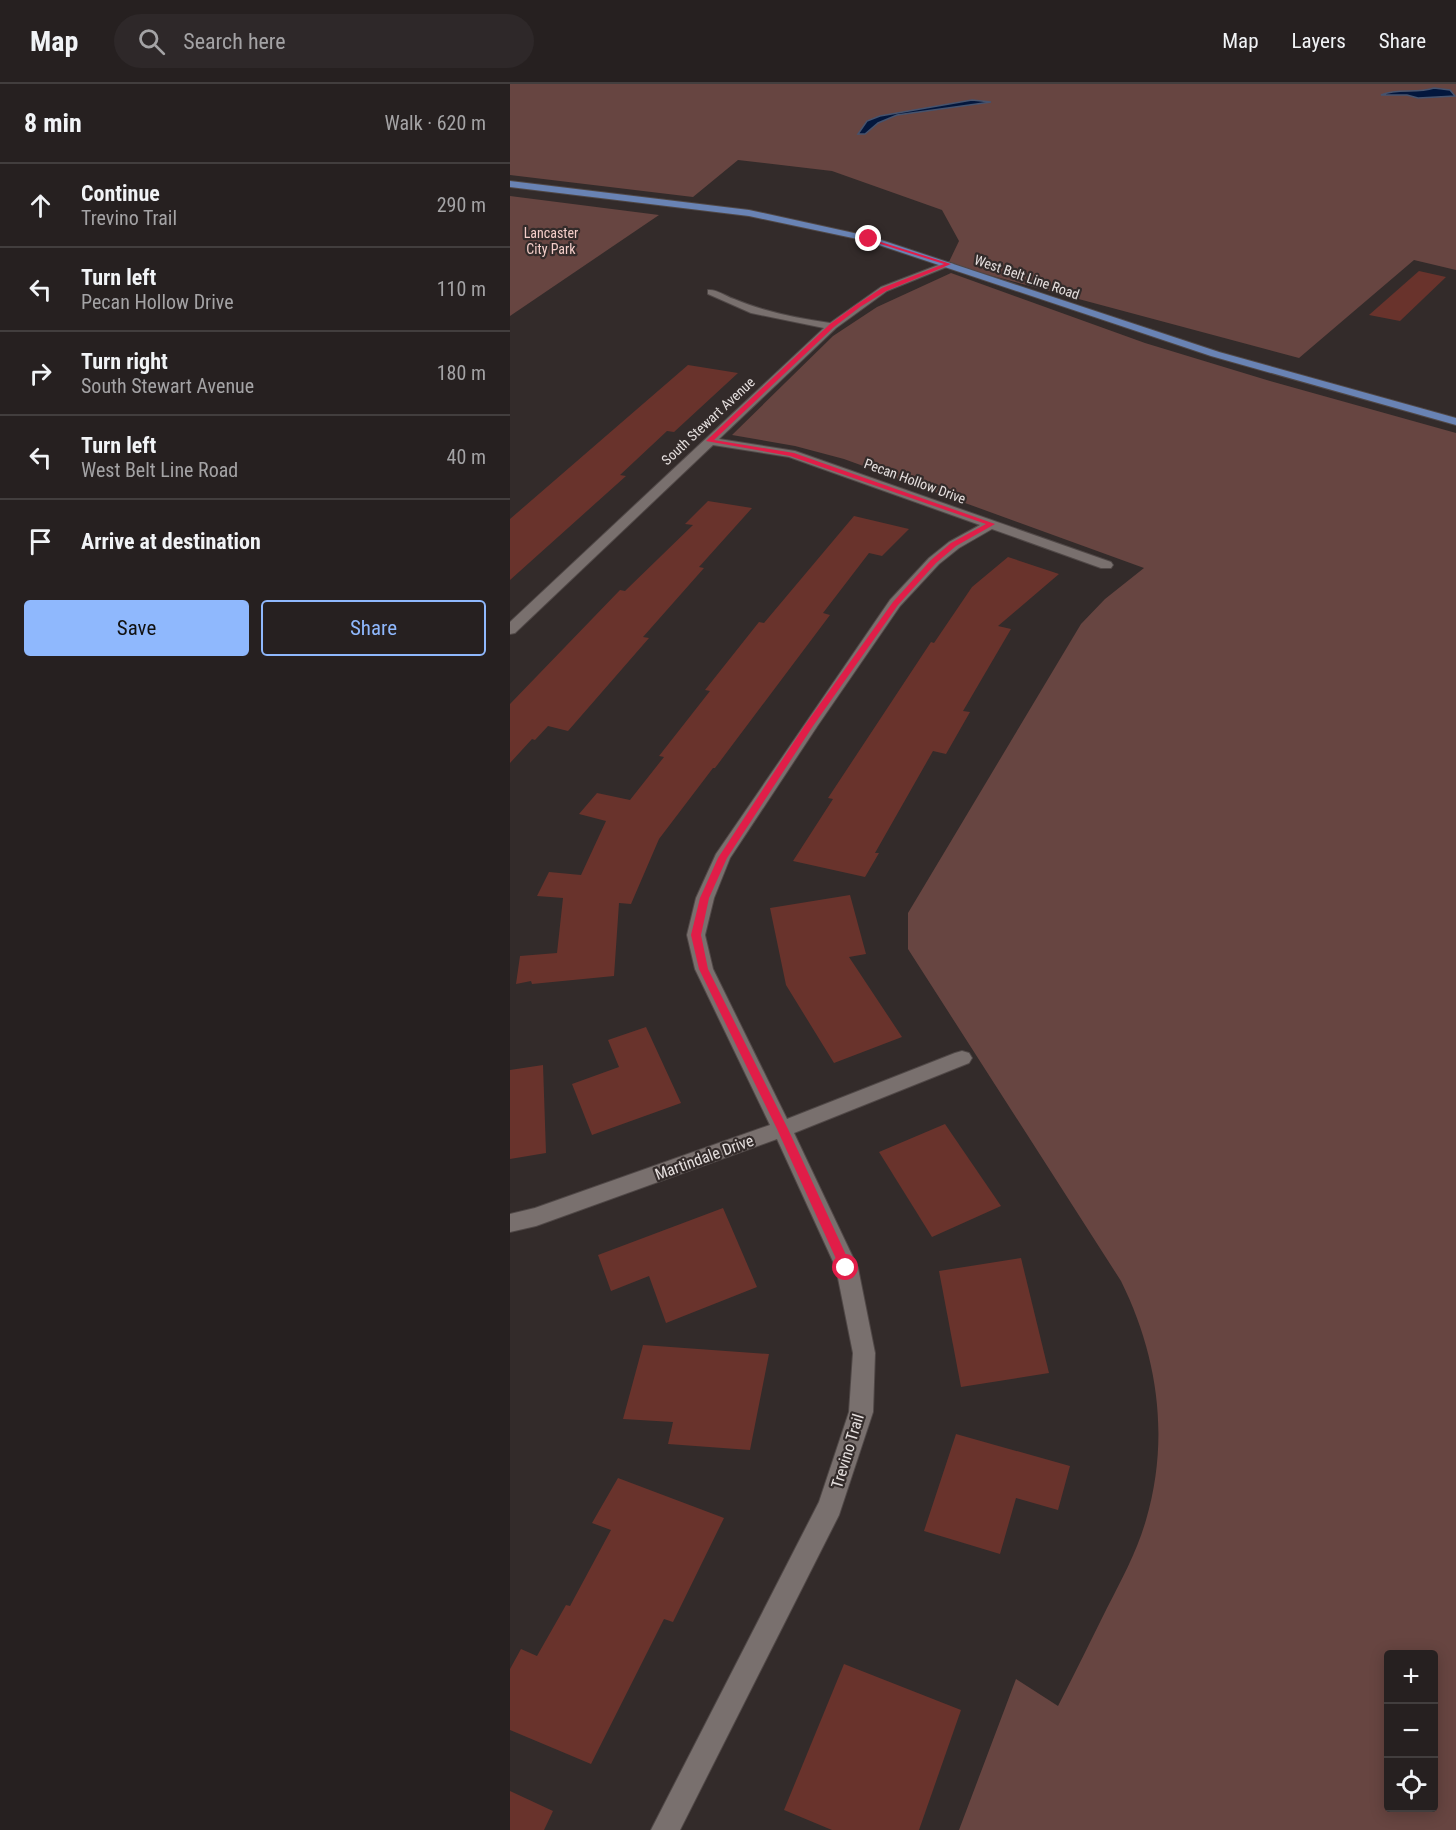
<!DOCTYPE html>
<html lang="en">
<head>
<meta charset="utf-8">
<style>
	:root { --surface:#262020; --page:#2e2829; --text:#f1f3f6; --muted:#a4a3a5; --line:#423e3e; --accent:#8fb8fd }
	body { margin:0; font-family:"Roboto Condensed",sans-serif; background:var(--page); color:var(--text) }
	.controls { position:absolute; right:18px; bottom:18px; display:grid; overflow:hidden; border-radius:6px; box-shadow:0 3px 15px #0003 }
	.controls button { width:54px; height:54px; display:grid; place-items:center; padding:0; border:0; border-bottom:2px solid var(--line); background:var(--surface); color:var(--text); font:30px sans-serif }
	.stop { position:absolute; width:18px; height:18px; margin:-14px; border:4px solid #e11d48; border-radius:50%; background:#fff }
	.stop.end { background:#e11d48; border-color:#fff; box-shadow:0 2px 6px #0008 }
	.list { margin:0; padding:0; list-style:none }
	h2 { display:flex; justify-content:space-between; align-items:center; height:78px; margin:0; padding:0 24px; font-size:26px }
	h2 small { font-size:20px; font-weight:400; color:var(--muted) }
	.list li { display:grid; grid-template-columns:39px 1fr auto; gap:18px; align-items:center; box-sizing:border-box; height:84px; padding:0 24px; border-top:2px solid var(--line) }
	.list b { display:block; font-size:22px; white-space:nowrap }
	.list p { margin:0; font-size:20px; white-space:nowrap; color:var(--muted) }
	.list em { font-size:20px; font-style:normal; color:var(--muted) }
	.actions { display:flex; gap:12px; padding:18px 24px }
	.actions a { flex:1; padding:14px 0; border:2px solid var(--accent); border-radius:6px; text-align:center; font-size:21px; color:var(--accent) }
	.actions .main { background:var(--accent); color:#111 }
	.icon { flex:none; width:33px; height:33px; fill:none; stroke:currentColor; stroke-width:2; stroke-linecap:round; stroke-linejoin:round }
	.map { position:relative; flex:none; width:946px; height:1746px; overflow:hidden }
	header { display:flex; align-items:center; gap:36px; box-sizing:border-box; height:84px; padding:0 30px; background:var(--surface); border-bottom:2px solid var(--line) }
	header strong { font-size:28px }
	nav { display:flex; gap:33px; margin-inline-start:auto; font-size:21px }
	.search { width:420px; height:54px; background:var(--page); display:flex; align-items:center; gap:15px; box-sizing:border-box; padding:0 21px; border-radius:33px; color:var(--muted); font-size:22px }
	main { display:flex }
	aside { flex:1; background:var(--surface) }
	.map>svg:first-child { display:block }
</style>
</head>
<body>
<header>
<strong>Map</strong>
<div class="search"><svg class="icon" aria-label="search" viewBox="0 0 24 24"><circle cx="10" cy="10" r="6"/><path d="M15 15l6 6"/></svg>Search here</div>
<nav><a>Map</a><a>Layers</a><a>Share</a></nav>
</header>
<main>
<aside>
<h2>8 min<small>Walk · 620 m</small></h2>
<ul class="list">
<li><svg class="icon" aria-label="ahead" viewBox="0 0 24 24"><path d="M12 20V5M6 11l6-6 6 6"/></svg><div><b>Continue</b><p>Trevino Trail</p></div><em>290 m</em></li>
<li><svg class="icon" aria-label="left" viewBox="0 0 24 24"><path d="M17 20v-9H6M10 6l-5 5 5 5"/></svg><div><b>Turn left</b><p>Pecan Hollow Drive</p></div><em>110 m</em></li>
<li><svg class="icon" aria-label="right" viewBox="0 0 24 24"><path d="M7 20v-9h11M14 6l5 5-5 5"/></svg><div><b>Turn right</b><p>South Stewart Avenue</p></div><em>180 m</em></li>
<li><svg class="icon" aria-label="left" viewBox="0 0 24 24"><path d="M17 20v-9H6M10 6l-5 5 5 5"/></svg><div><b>Turn left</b><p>West Belt Line Road</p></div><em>40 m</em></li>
<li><svg class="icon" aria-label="arrive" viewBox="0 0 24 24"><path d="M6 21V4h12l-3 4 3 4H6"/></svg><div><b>Arrive at destination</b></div></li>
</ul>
<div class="actions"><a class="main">Save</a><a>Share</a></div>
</aside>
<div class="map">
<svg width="946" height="1746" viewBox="0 0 946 1746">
	<rect width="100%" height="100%" fill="#332b2a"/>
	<g fill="#674541" fill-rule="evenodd">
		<polygon points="0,0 946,0 946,186 904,176 789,274 438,180 449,157 432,126 322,87 228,76 183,113 0,91"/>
		<polygon points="0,112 149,131 0,232"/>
		<path d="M441,189L635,259L760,297L946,349V1746H449L506,1595L548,1622C565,1589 581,1556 597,1524C612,1495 627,1467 636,1436C660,1354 648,1272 611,1197L398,865V829L571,540L595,515L634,484L334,375L285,362L222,351L323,252L367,223ZM878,1570H924V1724H878Z"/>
	</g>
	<g fill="#03173d" stroke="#47536d" stroke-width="1.5">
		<path d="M924,4L940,6L945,12L908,14L897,11H871C889,4 906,10 924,4Z"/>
		<polygon points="462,16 481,18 387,31 368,39 355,50 348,50 357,37 370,32"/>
	</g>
	<g fill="#69332c">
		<polygon points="909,187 936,193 890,237 859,231"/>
		<polygon points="178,281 228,289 164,348 157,347 110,391 116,392 0,496 0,435"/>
		<polygon points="198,417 242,424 189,483 194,484 133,553 139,554 58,647 38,642 25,656 22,655 0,679 0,620 110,506 115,507 183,441 175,440"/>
		<polygon points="344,432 399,445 372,472 359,469 313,529 320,531 205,684 203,684 149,755 121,820 109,819 104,892 22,900 21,897 6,900 10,872 47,869 53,814 27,812 39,788 71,791 96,737 69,730 87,709 120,716 154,673 149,672 200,607 195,606 249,538 254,539"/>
		<polygon points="498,473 549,490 488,542 501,545 453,627 460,628 436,670 423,667 365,769 369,769 355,793 283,777 323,715 318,714 421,558 424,559 462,503"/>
		<polygon points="340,811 356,870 339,873 392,953 324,979 276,901 260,824"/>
		<polygon points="136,943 171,1019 82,1051 62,1000 109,983 98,956"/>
		<polygon points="33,981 36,1069 0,1075 0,986"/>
		<polygon points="435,1040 491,1122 422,1153 369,1068"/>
		<polygon points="213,1124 247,1203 156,1239 139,1192 101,1207 88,1171"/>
		<polygon points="511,1174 539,1289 451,1303 429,1187"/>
		<polygon points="133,1261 259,1270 240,1366 158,1360 163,1338 113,1335"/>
		<polygon points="446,1350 560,1382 548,1426 506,1414 490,1470 414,1447"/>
		<polygon points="108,1394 214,1434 163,1538 154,1535 81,1680 0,1646 0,1585 11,1565 27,1572 56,1521 60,1522 101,1446 82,1439"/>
		<polygon points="334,1580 451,1626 409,1746 322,1746 274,1726"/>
		<polygon points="0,1707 43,1727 34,1746 0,1746"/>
	</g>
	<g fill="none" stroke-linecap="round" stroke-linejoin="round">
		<defs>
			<path id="street" d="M436,178L444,180L377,207L326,244L209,355L285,367L601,478L603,481L601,484H591L482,445L449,464L429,480L390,522L308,641L220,774L204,814L195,851L203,885L277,1035L445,969L452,967L459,969L462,974L459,979L284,1049L348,1184L365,1269L363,1328L329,1431L170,1746H141L309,1418L339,1328L343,1269L326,1184L267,1055L26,1142L0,1148V1130L25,1124L260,1041L185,885L177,851L186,814L206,770L380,516L419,474L439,458L470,441L279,373L203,361L5,549L0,550V538L314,244L241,229L198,210V206C207,205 215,212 224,215C255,228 287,234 320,239L371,203Z"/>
			<polygon id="primary" points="0,97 239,126 362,153 709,268 946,334 946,341 701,272 357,157 239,132 0,103"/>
		</defs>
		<use href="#street" stroke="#504847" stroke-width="2"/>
		<use href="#primary" stroke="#504847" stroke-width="2"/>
		<use href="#street" fill="#79706e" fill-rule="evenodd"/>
		<use href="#primary" fill="#6983b4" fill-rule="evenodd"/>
	</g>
	<polygon fill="#e11d48" points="358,154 441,180 376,207 350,223 324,243 204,356 284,369 485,440 446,462 426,479 388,521 303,642 217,774 199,814 191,851 198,885 278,1045 342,1184 336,1189 332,1188 267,1045 189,885 181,851 190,814 208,774 295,641 383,518 421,476 441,459 476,440 280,372 196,357 320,240 346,221 372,204 434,180 358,156"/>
	<g text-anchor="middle" stroke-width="4.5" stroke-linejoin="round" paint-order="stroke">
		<g font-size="14" fill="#f3cdc8" stroke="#332b2a">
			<text x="41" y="154">Lancaster<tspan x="41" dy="16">City Park</tspan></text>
		</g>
		<g font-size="14" fill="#e5dfde" stroke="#332b2a">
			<text transform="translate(517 193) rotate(19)" y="5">West Belt Line Road</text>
			<text transform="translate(198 337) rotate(-43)" y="5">South Stewart Avenue</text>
			<text transform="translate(405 397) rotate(20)" y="5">Pecan Hollow Drive</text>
		</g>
		<g font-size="16" fill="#e5dfde" stroke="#332b2a">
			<text transform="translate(194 1073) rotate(-20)" y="6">Martindale Drive</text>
			<text transform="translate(337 1367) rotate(-73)" y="6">Trevino Trail</text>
		</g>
	</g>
</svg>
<div class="controls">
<button>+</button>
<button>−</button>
<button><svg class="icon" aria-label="locate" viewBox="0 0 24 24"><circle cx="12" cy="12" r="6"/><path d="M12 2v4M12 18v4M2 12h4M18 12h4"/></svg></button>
</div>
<div class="stop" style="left:336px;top:1184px"></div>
<div class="stop end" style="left:359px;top:155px"></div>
</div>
</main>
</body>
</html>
